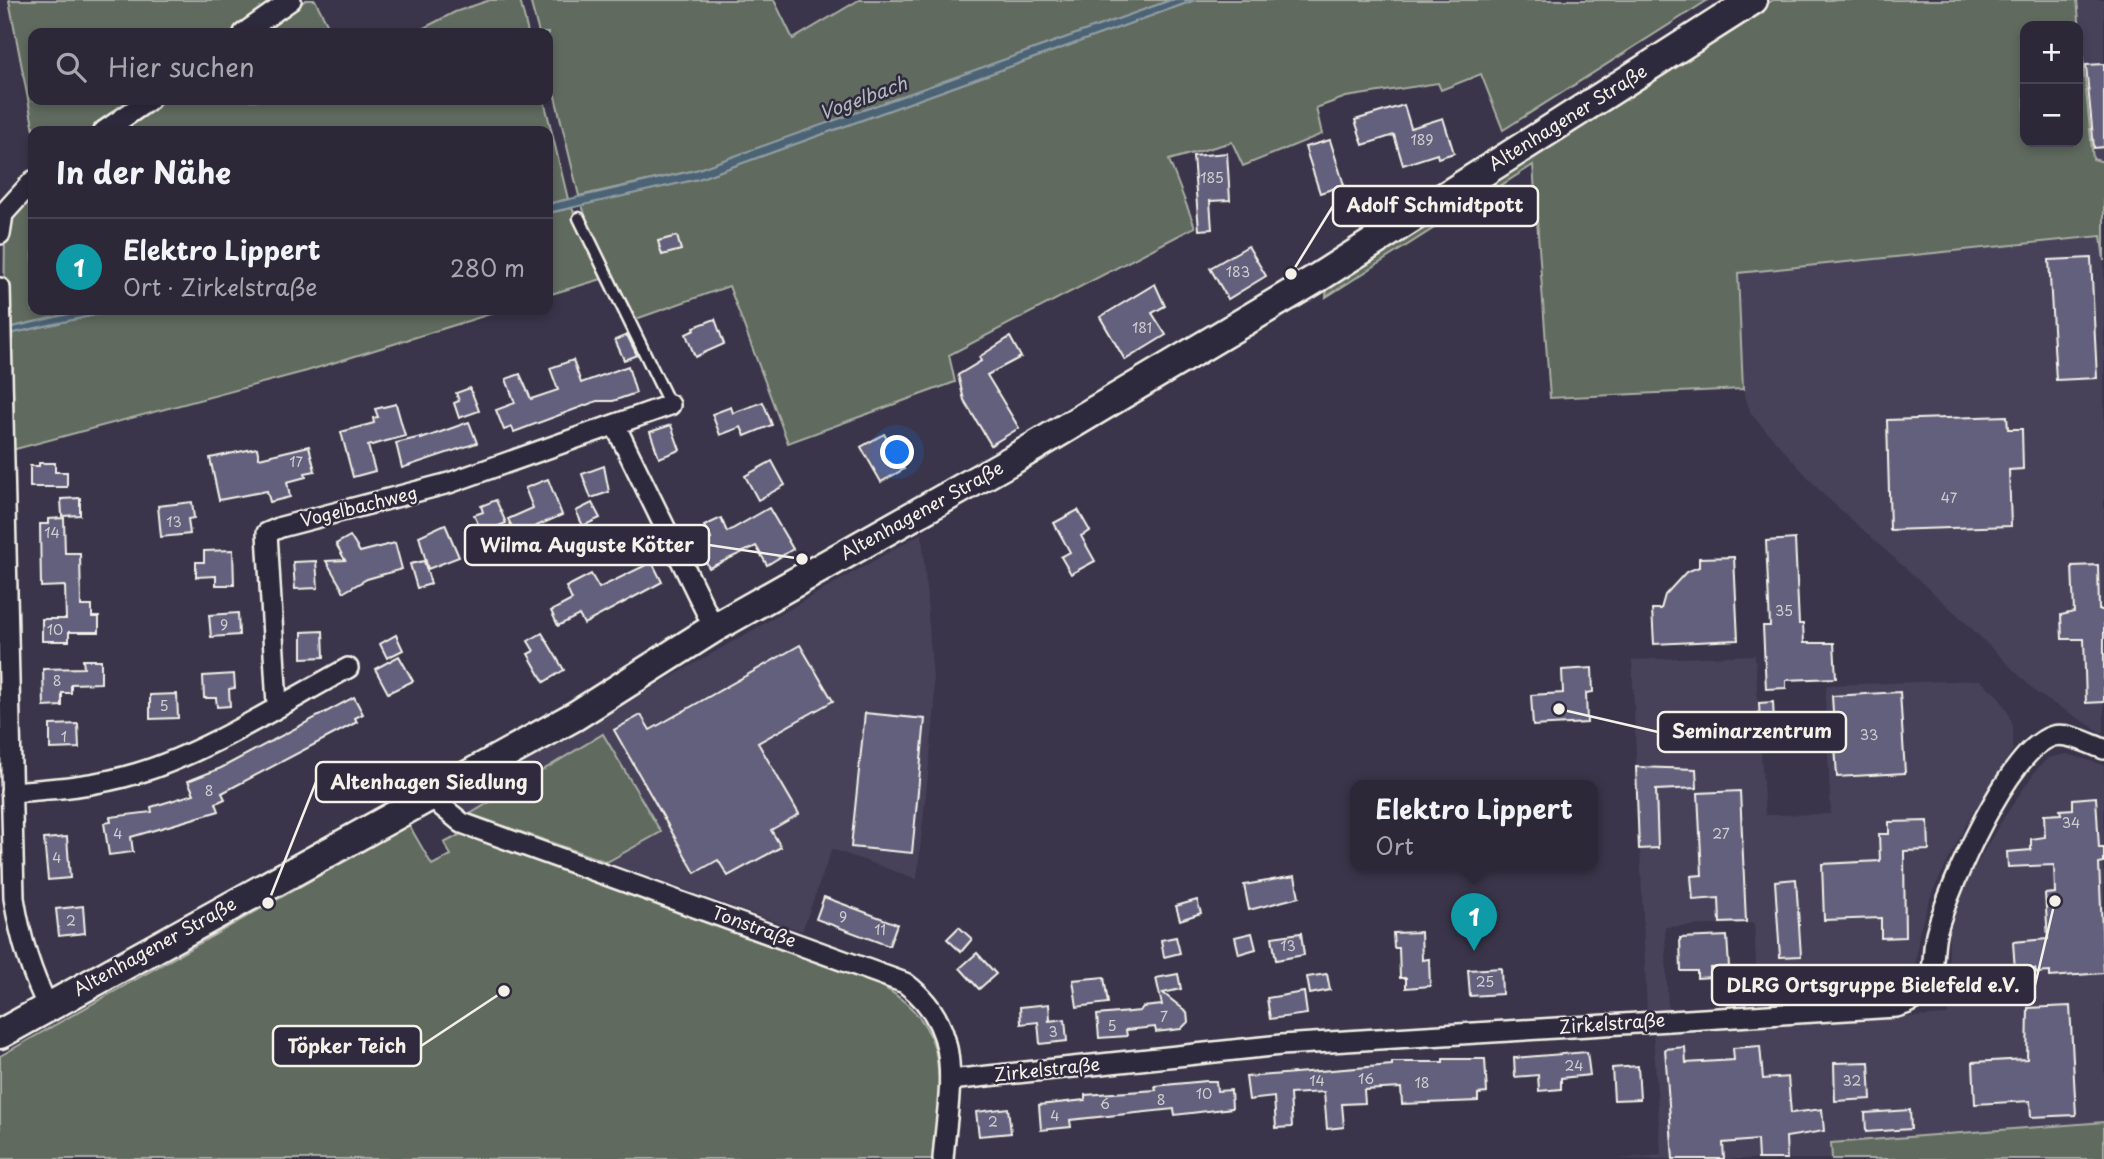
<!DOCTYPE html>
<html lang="de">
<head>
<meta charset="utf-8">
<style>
	:root { --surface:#2c2838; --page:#383443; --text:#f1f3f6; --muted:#a6a6ae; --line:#484453; --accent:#e69b98 }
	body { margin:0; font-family:"Playpen Sans",sans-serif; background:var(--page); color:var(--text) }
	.controls { position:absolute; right:21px; top:21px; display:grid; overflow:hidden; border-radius:14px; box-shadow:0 4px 10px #0003 }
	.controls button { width:63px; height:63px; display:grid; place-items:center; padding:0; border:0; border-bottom:2px solid var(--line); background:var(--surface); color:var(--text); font:35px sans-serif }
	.you { position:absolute; left:898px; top:453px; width:24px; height:24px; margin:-18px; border:5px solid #fff; border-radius:50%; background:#1a73e8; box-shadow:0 0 0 10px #1a73e833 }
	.badge { display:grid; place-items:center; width:46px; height:46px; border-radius:50%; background:var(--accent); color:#fff; font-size:23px; font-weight:700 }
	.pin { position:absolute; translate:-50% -58px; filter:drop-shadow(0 2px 4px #0008) }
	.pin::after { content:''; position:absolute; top:37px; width:24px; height:21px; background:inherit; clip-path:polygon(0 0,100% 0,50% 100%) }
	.popup { position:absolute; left:1350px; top:780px; width:248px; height:91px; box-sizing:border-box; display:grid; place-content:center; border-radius:14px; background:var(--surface); filter:drop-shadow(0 2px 5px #0005); font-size:23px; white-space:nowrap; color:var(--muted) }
	.popup b { font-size:26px; color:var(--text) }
	.popup::after { content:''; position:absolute; left:50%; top:100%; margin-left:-14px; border:14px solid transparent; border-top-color:var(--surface) }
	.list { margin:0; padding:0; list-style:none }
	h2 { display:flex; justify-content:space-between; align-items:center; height:91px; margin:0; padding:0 28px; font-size:30px }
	h2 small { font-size:23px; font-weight:400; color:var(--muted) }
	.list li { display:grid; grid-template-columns:46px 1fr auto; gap:21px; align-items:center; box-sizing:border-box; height:98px; padding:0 28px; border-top:2px solid var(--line) }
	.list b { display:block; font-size:26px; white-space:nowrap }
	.list p { margin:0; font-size:23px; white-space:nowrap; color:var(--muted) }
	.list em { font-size:23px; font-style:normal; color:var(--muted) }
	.icon { flex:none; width:38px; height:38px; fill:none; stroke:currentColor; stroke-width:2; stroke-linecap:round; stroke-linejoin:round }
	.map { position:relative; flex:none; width:2104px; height:1159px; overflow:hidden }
	.search { position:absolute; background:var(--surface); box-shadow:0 4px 10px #0003; left:28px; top:28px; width:525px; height:77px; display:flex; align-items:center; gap:18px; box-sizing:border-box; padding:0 24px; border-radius:14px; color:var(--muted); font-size:26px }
	.panel { position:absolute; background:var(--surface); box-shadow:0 4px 10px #0003; left:28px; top:126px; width:525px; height:189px; border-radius:14px }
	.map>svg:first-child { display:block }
</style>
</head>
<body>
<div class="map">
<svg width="2104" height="1159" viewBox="0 0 2104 1159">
	<rect width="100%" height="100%" fill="#3a354a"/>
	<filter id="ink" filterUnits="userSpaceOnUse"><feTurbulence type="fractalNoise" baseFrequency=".0143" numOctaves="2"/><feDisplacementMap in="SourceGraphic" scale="14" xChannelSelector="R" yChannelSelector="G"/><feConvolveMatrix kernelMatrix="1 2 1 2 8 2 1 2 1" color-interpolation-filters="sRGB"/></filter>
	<g filter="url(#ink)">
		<g fill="#47425a">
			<polygon points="2077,0 2104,0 2104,162 2093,159"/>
			<polygon points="2101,236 2104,261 2104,734 2038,694 1961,618 1823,494 1751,414 1743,389 1737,273"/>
			<polygon points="922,533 935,707 917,879 832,849 802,931 607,862 661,831 603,734 470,814 460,811 460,798"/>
			<polygon points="1755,655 1765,815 1831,814 1825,699 1827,685 1980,680 1998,696 2008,712 2013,727 2013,749 1971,815 1932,893 1919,932 1915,970 1910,984 1893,992 1868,996 1758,1006 1754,923 1665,927 1668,1011 1647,1013 1632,660"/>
			<polygon points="2067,754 2104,765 2104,1122 1832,1142 1832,1159 1617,1159 1661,1155 1653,1031 1948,1015 1949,934 1960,893 1999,825 2036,770 2048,758"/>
		</g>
		<g fill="#616b5f" stroke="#aaaea4" stroke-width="2" fill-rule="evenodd">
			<polygon points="9,0 285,0 238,33 33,33 33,100 143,100 98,131 34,131"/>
			<polygon points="306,0 315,0 332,33 258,33"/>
			<polygon points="490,0 520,0 528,33 414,33 455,12"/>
			<polygon points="530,0 774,0 793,39 859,0 1171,0 696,170 579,196 548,67 548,33 539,33"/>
			<polygon points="1195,0 1708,0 1503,130 1481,74 1441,90 1438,83 1346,97 1316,108 1322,134 1243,166 1232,142 1169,160 1195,227 949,355 955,382 788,443 729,286 636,319 589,227 582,205 698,179"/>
			<path d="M1773,0H2077L2093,159L2104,162V261L2101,236L1738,273L1743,389L1550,398L1533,165L1326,297L1327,288ZM2025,26H2078V142H2025Z"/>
			<polygon points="160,100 544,100 568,199 548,204 548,131 114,131"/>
			<polygon points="33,188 33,310 86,310 4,329 5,226"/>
			<polygon points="572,208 605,278 548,295 548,213"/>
			<polygon points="117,310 503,310 307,371 12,450 4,335"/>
			<polygon points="603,734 661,832 607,862 470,814"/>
			<path d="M409,825L432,865L451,855L444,843L461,834L871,980C957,1024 938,1078 935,1159H0V1056Z"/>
			<polygon points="2104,1122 2104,1159 1832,1159 1831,1143"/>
		</g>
		<g fill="#4b6374" stroke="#8f9ca2" stroke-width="2">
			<polygon points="1171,0 1195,0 698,179 548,213 548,204 696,170"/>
			<polygon points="86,310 117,310 0,336 0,330"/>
		</g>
		<g fill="#64617e" stroke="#f4f1e8" stroke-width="2">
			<polygon points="2104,64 2104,147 2094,148 2086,65"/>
			<polygon points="1404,105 1411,128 1443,118 1454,153 1438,158 1437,154 1403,165 1394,135 1363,145 1355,120"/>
			<polygon points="1330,140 1344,185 1320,193 1305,147"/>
			<polygon points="1227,153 1230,200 1210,201 1212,229 1199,230 1193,156"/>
			<polygon points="677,236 681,250 662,255 658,241"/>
			<polygon points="1248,246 1266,276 1228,299 1210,268"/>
			<polygon points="2091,258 2097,378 2056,380 2049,260"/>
			<polygon points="1155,284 1165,306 1152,313 1166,335 1125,360 1100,317"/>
			<polygon points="715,319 724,344 695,357 686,334 695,330 694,327"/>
			<polygon points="627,335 637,355 624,360 615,340"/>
			<polygon points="1010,337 1021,357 987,375 1019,428 991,445 964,400 958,375 981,361 979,357"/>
			<polygon points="573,360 581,383 628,366 636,393 613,401 597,401 514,432 512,427 504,430 496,410 515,403 506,379 520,374 531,399 558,390 550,368"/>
			<polygon points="470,388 479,411 459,418 454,403 459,401 456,393"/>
			<polygon points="763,402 772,425 745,436 741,427 720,435 712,414 731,407 733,413"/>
			<polygon points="396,404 405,436 368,446 375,471 353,477 341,432 374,423 373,418 378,417 375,409"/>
			<polygon points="2007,416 2008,429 2022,429 2023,469 2009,470 2011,526 1890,530 1887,420"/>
			<polygon points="469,422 477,443 402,468 396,443 421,437 421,439"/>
			<polygon points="671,425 680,450 659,458 650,432"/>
			<polygon points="884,434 904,469 881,482 861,447"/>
			<polygon points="309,446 315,471 305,473 306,477 287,482 290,497 270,502 267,491 219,500 210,458 257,448 259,458"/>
			<polygon points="772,461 785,485 758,500 745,476"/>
			<polygon points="39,463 55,463 55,472 67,472 67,487 30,487 30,466 39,466"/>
			<polygon points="604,466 609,492 591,498 582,474"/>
			<polygon points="548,479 562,515 516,535 508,519 533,508 525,488"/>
			<polygon points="80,498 80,515 62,516 61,499"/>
			<polygon points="496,500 506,523 482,533 474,515 483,512 481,506"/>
			<polygon points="192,502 194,518 188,519 190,534 161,537 158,506"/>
			<polygon points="592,503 600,518 583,526 576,511"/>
			<polygon points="769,508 793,549 767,565 756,546 709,568 698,545 711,539 704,526 721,518 727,532"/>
			<polygon points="1078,510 1090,531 1081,536 1095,561 1071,574 1061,557 1070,552 1054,523"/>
			<polygon points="64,518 65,553 80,553 81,606 92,606 92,617 99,617 99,632 69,632 69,641 42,641 42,619 66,619 65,586 41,587 40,524 48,524 48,519"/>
			<polygon points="445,524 459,557 428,569 419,536"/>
			<polygon points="350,536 360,552 395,543 402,569 367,579 344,592 326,561 345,560 336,544"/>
			<polygon points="1795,539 1799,624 1803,624 1804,643 1834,643 1836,678 1786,680 1786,688 1766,689 1763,626 1770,626 1766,541"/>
			<polygon points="233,550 234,585 216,585 216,576 196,577 196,562 204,562 204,551"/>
			<polygon points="1734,557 1738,640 1654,644 1652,609 1661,609 1665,595 1686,572 1699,567 1699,558"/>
			<polygon points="316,561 318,588 295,589 293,562"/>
			<polygon points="424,561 431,584 417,588 410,564"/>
			<polygon points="652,562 662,582 584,624 579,615 558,626 551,611 572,600 566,587 591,574 599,588"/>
			<polygon points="2098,565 2099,610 2104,610 2104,702 2086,703 2084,639 2062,639 2061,615 2074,612 2072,566"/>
			<polygon points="238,613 239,635 211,637 209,615"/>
			<polygon points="323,631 324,657 302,658 302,632"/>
			<polygon points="542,633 564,670 544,682 528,654 534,651 528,641"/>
			<polygon points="396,635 403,650 387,658 380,644"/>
			<polygon points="800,645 833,701 758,743 799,814 771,830 781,847 728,876 718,860 695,873 614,730 641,715 650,730"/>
			<polygon points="399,656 413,681 388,693 375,669"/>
			<polygon points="83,660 101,660 101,683 71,684 71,693 62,693 62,706 44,707 43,669 84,668"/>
			<polygon points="1592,668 1593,692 1586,693 1587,723 1533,726 1531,695 1563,693 1562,670"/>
			<polygon points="234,674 235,688 229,689 230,706 217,707 216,698 204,698 203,676"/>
			<polygon points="1900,692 1905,773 1837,777 1832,696"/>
			<polygon points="177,694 178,718 150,719 150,695"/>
			<polygon points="354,697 363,714 355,718 357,722 222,793 225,799 216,803 219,811 131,837 133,852 109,855 104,823 111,822 110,817 152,812 151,807 194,794 188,781 221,768"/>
			<polygon points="1773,702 1774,723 1760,723 1759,703"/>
			<polygon points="865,713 925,719 912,853 851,847"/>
			<polygon points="78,724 79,748 50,749 50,725"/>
			<polygon points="1636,767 1696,769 1697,788 1656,790 1658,848 1639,849"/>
			<polygon points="1740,791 1746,922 1720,923 1719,898 1693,900 1691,876 1702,875 1698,793"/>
			<polygon points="2096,797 2099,848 2104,848 2104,863 2099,864 2104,973 2050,977 2050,972 2036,973 2035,969 2015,970 2013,942 2048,939 2045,894 2055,893 2054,865 2008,867 2007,852 2031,850 2031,839 2045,837 2044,815 2061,814 2060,810 2073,809 2073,799"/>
			<polygon points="1928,821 1929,850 1904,851 1905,937 1881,938 1881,918 1824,920 1822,864 1880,861 1879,834 1889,834 1889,822"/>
			<polygon points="67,837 70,878 48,880 44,839"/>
			<polygon points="1295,876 1299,897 1249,910 1244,885"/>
			<polygon points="1796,879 1801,956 1780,957 1775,881"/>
			<polygon points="824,897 897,924 889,946 816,919"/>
			<polygon points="1197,900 1201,913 1180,920 1176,906"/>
			<polygon points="83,906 85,933 59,936 56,909"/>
			<polygon points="959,927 972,939 961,952 947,939"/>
			<polygon points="1421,932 1422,960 1429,959 1430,986 1406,988 1406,978 1400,978 1399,948 1394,948 1393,933"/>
			<polygon points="1252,933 1256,949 1239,954 1235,937"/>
			<polygon points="1301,933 1304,955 1276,960 1272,937"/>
			<polygon points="1727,936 1729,967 1710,968 1711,977 1697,978 1697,971 1681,971 1680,938"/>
			<polygon points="1176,937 1180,953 1164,957 1161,940"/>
			<polygon points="977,953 996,974 979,989 960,968"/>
			<polygon points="1501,968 1502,994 1470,996 1468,970"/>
			<polygon points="1178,974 1181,989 1163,993 1187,1012 1188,1022 1181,1029 1156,1032 1155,1027 1126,1030 1127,1036 1099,1038 1097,1015 1140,1011 1143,1007 1162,1005 1156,978"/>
			<polygon points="1327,974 1330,990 1310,994 1307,977"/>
			<polygon points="1104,977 1108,1003 1077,1007 1073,980"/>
			<polygon points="1304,992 1307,1014 1270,1019 1267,998"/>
			<polygon points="1049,1004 1050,1020 1048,1021 1065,1019 1067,1041 1040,1044 1038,1022 1021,1024 1020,1007"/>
			<polygon points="2070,1006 2076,1115 2031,1117 2030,1101 1975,1104 1973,1062 2027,1059 2028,1008"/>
			<polygon points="1760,1046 1763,1079 1788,1077 1791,1113 1822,1109 1824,1131 1786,1137 1787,1159 1758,1159 1757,1140 1723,1143 1724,1159 1673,1159 1665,1049 1685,1047 1686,1063 1734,1060 1733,1048"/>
			<polygon points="1587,1052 1590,1075 1561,1078 1561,1089 1539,1091 1538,1075 1515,1077 1514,1058"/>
			<polygon points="1443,1059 1485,1059 1487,1093 1478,1094 1478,1101 1402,1104 1401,1088 1364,1090 1365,1103 1342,1104 1344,1127 1327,1129 1324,1092 1290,1094 1292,1127 1276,1128 1274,1097 1249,1100 1246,1077 1392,1065 1392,1062 1443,1062"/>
			<polygon points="1869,1062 1871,1099 1835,1101 1834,1063"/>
			<polygon points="1638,1066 1640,1099 1614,1100 1612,1068"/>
			<polygon points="1206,1081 1216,1081 1217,1091 1231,1090 1232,1108 1175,1115 1174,1109 1070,1120 1071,1127 1041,1130 1039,1105 1085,1100 1085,1095 1156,1090 1155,1086"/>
			<polygon points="1008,1108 1011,1133 979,1136 976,1112"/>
			<polygon points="1910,1110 1911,1129 1866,1132 1865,1113"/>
		</g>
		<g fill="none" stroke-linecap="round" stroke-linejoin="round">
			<defs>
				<polyline id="service" points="579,218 670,405"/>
				<g id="minor">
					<polyline points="244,33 291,0"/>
					<polyline points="104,131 149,100"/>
					<polyline points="0,234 3,214 33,181"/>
					<path d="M0,288L14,898C20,936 30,972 48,1006"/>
					<polyline points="615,425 714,628"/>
					<polyline points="277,705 267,533 281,527 449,483 670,405"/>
					<path d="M11,792C54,789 96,786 138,773C206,753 285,702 348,668"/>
					<path d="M429,796L462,823L905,983C967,1029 948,1093 943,1159"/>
					<path d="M950,1080L1281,1045L1896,1007C1907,1004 1916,1001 1923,992C1937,975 1931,949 1937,930C1949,888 2009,748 2053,736C2068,732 2090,744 2104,749"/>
				</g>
				<polyline id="secondary" points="0,1034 575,716 714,628 1012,460 1319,277 1753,0"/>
			</defs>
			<use href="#service" stroke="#f4f1e8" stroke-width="15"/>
			<use href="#minor" stroke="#f4f1e8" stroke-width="24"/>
			<use href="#secondary" stroke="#f4f1e8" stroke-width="33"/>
			<use href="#service" stroke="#2f2a3d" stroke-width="10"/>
			<use href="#minor" stroke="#2f2a3d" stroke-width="19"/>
			<use href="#secondary" stroke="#2f2a3d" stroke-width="28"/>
		</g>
	</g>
	<g text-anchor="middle" stroke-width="5" stroke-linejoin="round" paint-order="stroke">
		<g font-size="14" fill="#d0cdce">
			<text x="1422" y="145">189</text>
			<text x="1212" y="183">185</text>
			<text x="1238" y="277">183</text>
			<text x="1142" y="333">181</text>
			<text x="296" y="467">17</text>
			<text x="1949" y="503">47</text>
			<text x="174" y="527">13</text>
			<text x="52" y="538">14</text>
			<text x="1784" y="616">35</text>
			<text x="224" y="630">9</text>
			<text x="55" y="635">10</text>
			<text x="57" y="686">8</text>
			<text x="164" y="711">5</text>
			<text x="1869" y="740">33</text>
			<text x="64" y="742">1</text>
			<text x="209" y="796">8</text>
			<text x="2071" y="828">34</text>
			<text x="118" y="839">4</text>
			<text x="1721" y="839">27</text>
			<text x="57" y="863">4</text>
			<text x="843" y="922">9</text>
			<text x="71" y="926">2</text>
			<text x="880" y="935">11</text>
			<text x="1288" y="951">13</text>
			<text x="1485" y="987">25</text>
			<text x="1164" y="1022">7</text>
			<text x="1112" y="1031">5</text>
			<text x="1053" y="1037">3</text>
			<text x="1574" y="1071">24</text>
			<text x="1366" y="1084">16</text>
			<text x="1317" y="1086">14</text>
			<text x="1852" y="1086">32</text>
			<text x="1422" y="1088">18</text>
			<text x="1204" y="1099">10</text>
			<text x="1161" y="1105">8</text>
			<text x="1105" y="1109">6</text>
			<text x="1055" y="1121">4</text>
			<text x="993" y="1127">2</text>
		</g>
		<g font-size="18" fill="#f4f1e8" stroke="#2f2a3d">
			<text transform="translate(1568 118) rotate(-32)" y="6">Altenhagener Straße</text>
			<text transform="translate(359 507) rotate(-14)" y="6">Vogelbachweg</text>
			<text transform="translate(922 511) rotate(-29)" y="6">Altenhagener Straße</text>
			<text transform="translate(754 927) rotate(20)" y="6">Tonstraße</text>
			<text transform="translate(155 947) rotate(-29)" y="6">Altenhagener Straße</text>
			<text transform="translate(1612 1024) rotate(-4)" y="6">Zirkelstraße</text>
			<text transform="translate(1047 1070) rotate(-6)" y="6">Zirkelstraße</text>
		</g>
		<g font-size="19" font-style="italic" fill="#b0b8ba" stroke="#2f2a3d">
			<text transform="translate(863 98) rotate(-20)" y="7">Vogelbach</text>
		</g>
	</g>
	<path fill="none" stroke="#f4f1e8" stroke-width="2.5" d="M1291 274L1333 206M802 559L709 545M1559 709L1658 732M268 903L316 782M2055 901L2035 985M504 991L421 1046"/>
	<g fill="#f4f1e8" stroke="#2f2a3d" stroke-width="2.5">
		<circle cx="1291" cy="274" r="7"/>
		<circle cx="802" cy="559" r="7"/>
		<circle cx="1559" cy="709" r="7"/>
		<circle cx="268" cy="903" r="7"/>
		<circle cx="2055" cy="901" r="7"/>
		<circle cx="504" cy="991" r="7"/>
	</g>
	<g fill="#2f2a3d" stroke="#f4f1e8" stroke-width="2.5">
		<rect x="1333" y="186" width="205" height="40" rx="7"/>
		<rect x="465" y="525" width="244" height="40" rx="7"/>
		<rect x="1658" y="712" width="188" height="40" rx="7"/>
		<rect x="316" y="762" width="226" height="40" rx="7"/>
		<rect x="1712" y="965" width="323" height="40" rx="7"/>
		<rect x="273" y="1026" width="148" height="40" rx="7"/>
	</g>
	<g font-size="19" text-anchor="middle" font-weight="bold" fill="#f4f1e8">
		<text x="1435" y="212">Adolf Schmidtpott</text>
		<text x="587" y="552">Wilma Auguste Kötter</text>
		<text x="1752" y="738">Seminarzentrum</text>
		<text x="429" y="789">Altenhagen Siedlung</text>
		<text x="1873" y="992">DLRG Ortsgruppe Bielefeld e.V.</text>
		<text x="347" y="1053">Töpker Teich</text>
	</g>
</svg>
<div class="controls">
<button>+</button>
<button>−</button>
</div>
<div class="you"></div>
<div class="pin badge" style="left:1474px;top:951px;background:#0f9aa8">1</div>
<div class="popup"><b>Elektro Lippert</b>Ort</div>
<div class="search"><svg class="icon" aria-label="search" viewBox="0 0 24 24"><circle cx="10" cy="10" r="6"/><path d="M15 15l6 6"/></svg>Hier suchen</div>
<section class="panel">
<h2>In der Nähe<small></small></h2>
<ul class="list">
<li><span class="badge" style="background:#0f9aa8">1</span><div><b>Elektro Lippert</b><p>Ort · Zirkelstraße</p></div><em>280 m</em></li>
</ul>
</section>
</div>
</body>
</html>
